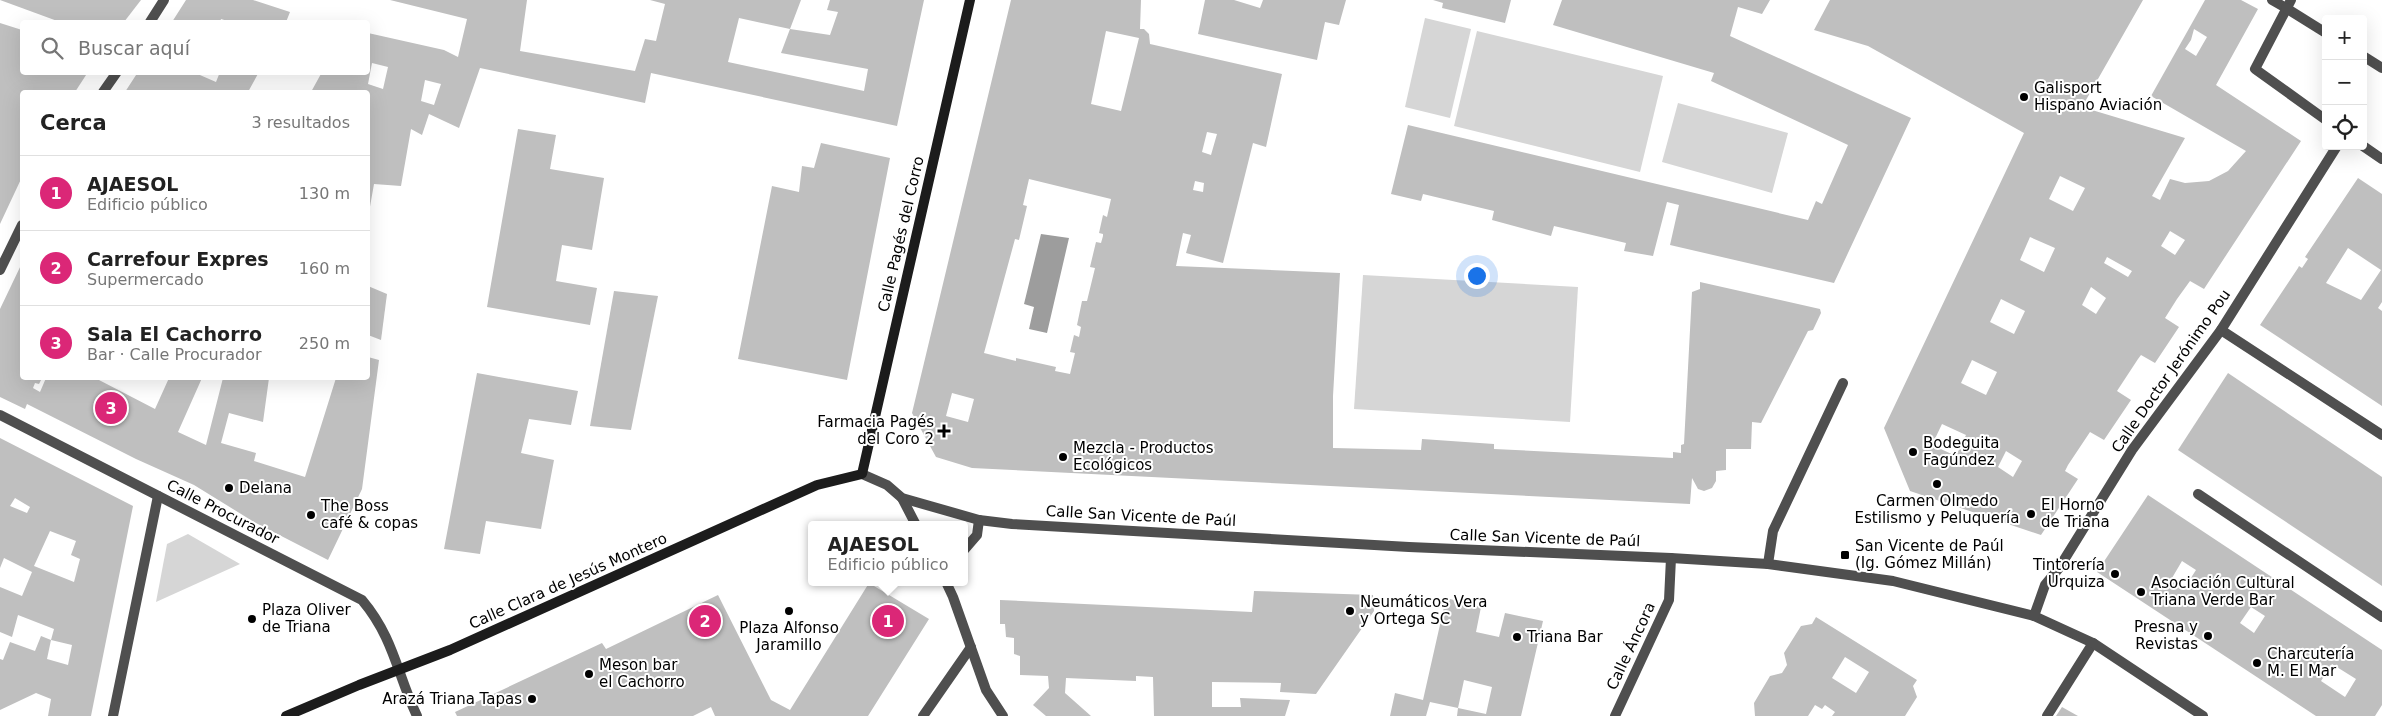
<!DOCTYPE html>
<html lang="es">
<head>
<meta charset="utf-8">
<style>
	:root { --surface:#fff; --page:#f6f6f6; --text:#222; --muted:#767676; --line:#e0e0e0; --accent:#db2777 }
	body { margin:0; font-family:"DejaVu Sans",sans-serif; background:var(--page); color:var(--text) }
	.controls { position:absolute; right:15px; top:15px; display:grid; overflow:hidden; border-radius:5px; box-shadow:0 5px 20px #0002 }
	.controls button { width:45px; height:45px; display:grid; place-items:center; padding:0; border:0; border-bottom:1px solid var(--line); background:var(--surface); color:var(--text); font:25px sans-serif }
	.you { position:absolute; left:1476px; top:275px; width:18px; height:18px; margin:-12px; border:4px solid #fff; border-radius:50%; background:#1a73e8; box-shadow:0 0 0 8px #1a73e833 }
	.badge { display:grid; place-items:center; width:32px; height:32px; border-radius:50%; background:var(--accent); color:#fff; font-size:16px; font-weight:700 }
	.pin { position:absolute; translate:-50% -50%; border:2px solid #fff; box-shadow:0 1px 5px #0006 }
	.popup { position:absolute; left:808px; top:521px; width:160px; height:65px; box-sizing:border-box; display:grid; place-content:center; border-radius:5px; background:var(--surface); filter:drop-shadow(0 1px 4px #0005); font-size:16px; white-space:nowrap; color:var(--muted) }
	.popup b { font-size:19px; color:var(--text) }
	.popup::after { content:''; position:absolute; left:50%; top:100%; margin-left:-10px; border:10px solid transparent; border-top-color:var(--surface) }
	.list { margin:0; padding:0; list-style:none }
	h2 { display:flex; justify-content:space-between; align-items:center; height:65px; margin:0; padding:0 20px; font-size:21px }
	h2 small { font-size:16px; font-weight:400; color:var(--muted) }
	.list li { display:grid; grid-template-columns:32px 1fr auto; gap:15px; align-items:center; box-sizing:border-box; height:75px; padding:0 20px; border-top:1px solid var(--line) }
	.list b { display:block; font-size:19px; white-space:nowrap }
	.list p { margin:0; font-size:16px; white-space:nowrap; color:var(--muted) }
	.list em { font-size:16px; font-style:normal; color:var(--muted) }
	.icon { flex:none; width:28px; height:28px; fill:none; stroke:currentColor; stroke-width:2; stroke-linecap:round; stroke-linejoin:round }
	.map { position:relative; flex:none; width:2382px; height:716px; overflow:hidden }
	.search { position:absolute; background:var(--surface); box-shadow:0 5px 20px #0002; left:20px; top:20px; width:350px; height:55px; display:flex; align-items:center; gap:12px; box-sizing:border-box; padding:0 18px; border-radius:5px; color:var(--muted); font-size:19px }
	.panel { position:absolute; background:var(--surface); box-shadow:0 5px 20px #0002; left:20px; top:90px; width:350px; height:290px; border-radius:5px }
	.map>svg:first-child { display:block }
</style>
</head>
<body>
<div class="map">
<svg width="2382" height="716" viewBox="0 0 2382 716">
	<rect width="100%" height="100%" fill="#fff"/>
	<g fill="#d6d6d6">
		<polygon points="1425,18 1471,29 1450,118 1405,107"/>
		<polygon points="1477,31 1663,76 1640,172 1454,126"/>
		<polygon points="1678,103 1788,133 1772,193 1662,162"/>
		<polygon points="1363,275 1578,287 1570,422 1354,409"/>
		<polygon points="188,534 240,564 156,602 167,544"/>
	</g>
	<polygon fill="#9d9d9d" points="1041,234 1069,238 1047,333 1029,329 1034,307 1024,304"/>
	<g fill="#bfbfbf" fill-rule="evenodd">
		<polygon points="0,0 141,0 124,22 60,22"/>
		<polygon points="186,0 253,0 290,12 286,22 231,22 221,19 220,22 172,22"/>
		<path d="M390,0H527L520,51L635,71L645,39L656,41L665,4L650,0H801L790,29L739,18L728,62L864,91L868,69L781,53L790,29L830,35L838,12L827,10L830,0H924L897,126L651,73L645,103L480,68L459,128L429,114L422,135L411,129L401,186L374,184L368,218V92H311L322,72H368V33L444,50L458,57L467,19ZM372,63L388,67L383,89L368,84ZM425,80L441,84L434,105L421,101Z"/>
		<path d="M1011,0H1141L1140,29H1144L1149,34L1150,44L1282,74L1266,147L1253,143L1223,263L1186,253L1191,235L1183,233L1176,266L1340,273L1333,396V448L1421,450L1422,439L1494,444V449L1673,458V452L1681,453V445L1684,444L1692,292L1700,289V282L1820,309L1821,313L1813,330L1808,331L1761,423L1752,422L1751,449H1726V470L1716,471V481L1712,488L1704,491L1698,489L1692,478L1690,504L972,468L936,457L912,413ZM1106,31L1139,38L1121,111L1091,104ZM1207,132L1217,134L1211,155L1202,152ZM1029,179L1111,199L1107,217L1103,215L1099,233L1103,234V236L1101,243L1096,242L1090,267L1095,268L1087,301H1082L1077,325L1081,327L1079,337L1074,335L1070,352L1075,353L1070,374L1055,371L1056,367L1016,358V361L984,353L1015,239L1019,240L1027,206L1023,205ZM1195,181L1204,183L1203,192L1193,190ZM952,393L974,399L968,422L946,416Z"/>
		<polygon points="1205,0 1234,0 1260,8 1263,0 1346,0 1339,25 1325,22 1317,60 1198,34"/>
		<polygon points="1433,0 1511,0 1505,23 1442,8 1443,3"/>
		<polygon points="1562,0 1770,0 1762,14 1738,7 1730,36 1911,118 1834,283 1670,245 1679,205 1667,202 1653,256 1624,251 1626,243 1554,226 1551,236 1492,220 1494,211 1423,194 1421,201 1391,194 1408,125 1808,220 1816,201 1822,204 1848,145 1711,81 1714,73 1553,25"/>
		<path d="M1830,0H2143L2082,107L2185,138L2152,196L2160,200L2170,179L2185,183L2209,181L2228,171L2246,151L2151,96L2205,0H2241L2258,9L2216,85L2301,141L2204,289L2190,281L2177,299L2165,318L2179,327L2155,363L2141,355L2138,359L2117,391L2131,400L2104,440L2090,432L2068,465L2065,471L2078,479L2041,535L1910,491L1884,428L2024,133L1868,46L1814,30ZM2194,29L2207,37L2196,56L2185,49L2191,40ZM2060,176L2085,188L2073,211L2049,199ZM2170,231L2185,240L2175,255L2161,246ZM2030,237L2055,248L2044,272L2020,260ZM2107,257L2132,271L2128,277L2104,263ZM2091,287L2106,298L2096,314L2082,305ZM2001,299L2025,311L2014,334L1990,322ZM1972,360L1997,372L1986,395L1961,383ZM1942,424L1966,435L1956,456L1932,445ZM2006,451L2022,461L2013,477L1998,467Z"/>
		<polygon points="0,23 22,30 22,72 88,72 75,92 22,92 22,177 0,224"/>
		<polygon points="138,72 193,72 216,82 220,72 259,72 248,92 125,92"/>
		<polygon points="518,129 556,135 550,169 604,178 592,250 562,245 556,281 597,288 590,325 487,307"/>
		<polygon points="821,143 890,158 847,380 738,359 772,186 799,192 802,166 814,168"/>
		<path d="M2358,178L2382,194V302L2378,308L2382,311V406L2260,325L2298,268L2299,266L2302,268L2308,259L2305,257ZM2348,248L2381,270L2361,300L2326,283Z"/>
		<polygon points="22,263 22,378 42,378 39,384 35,383 33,388 40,392 46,378 101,378 99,380 155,409 169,378 202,378 178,432 206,445 223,378 269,378 263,422 229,413 221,443 256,453 254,461 305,477 336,378 368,378 368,357 379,360 362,489 328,560 254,522 194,485 136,459 27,404 25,409 0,397 0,309"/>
		<polygon points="368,286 387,294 381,340 368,335"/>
		<polygon points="614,291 658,296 631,430 590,426"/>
		<polygon points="477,373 578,391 571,425 529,419 521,453 554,460 541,529 486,521 480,554 444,549"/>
		<polygon points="2228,373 2382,477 2382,586 2178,450"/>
		<path d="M0,438L133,506L91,716H48L51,699L36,693L0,710V659L3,660L10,642L35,651L41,636L51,640L47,659L68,665L72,645L51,640L54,629L18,615L12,637L0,632V587L22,596L32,572L4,558L0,568ZM15,498L30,507L27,513L10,506ZM50,531L76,541L71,555L80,559L74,582L34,566Z"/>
		<path d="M2148,495L2382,650V705L2375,716H2316L2097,572ZM2182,561L2196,570L2185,587L2172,578ZM2251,607L2265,616L2254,633L2240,623ZM2332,664L2356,679L2345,697L2321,681Z"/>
		<polygon points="869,583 929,619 868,716 715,716 711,707 693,716 457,716 455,712 602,643 606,649 718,595 771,700 790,710"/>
		<polygon points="1254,591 1373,595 1374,611 1316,694 1280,692 1281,683 1212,682 1212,707 1241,707 1240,698 1290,700 1285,716 1154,716 1153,677 1136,676 1136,681 1066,678 1065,693 1091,716 1046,716 1033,705 1049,688 1048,676 1020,675 1020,656 1014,654 1014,638 1006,637 1005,624 1000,624 1000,600 1252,612"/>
		<polygon points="1446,598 1481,607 1476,632 1499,637 1505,613 1543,621 1521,716 1457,716 1458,708 1486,714 1492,687 1464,680 1458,708 1430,702 1426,716 1390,716 1395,693 1423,700"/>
		<path d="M1816,617L1917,680L1913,686L1917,697L1905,716H1832L1835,712L1825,705L1822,709L1815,705L1808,716H1755L1754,703L1770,676L1782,673L1787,665L1784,653L1801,626L1812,624ZM1845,657L1869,672L1856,693L1832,678Z"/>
		<polygon points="2062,707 2078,716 2056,716"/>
	</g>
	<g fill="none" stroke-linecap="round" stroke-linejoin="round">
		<polyline stroke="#4f4f4f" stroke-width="10" points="964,550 977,535 979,520"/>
		<g stroke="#4f4f4f" stroke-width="10">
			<polyline points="2272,0 2286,8"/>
			<polyline points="2198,494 2382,617"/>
			<polyline points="2047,716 2093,643"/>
		</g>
		<g stroke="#4f4f4f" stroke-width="10">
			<polyline points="2291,0 2255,69 2326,120"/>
			<polyline points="2286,8 2326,33"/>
			<polyline points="150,22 164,0"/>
			<polyline points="2363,56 2382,68"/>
			<polyline points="103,92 117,72"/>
			<polyline points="2363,146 2382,159"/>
			<polyline points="0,270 22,225"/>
			<polyline points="2221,330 2382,435"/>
			<path d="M0,415L362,600C394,638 397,674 417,716"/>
			<polyline points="862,474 887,485 902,498 979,520 1012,524 1409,547 1671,558 1768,564 1893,581 2034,616 2093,643 2203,716"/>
			<polyline points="902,498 916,525"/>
			<polyline points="1768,564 1773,531 1843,383"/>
			<polyline points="946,582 953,597 986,690 1003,716"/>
			<polyline points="2034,616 2045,585 2059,568 2132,450 2221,330 2337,146"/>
			<polyline points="113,716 158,496"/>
			<polyline points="923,716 971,647"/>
			<polyline points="1615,716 1669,600 1671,558"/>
		</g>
		<polyline stroke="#1c1c1c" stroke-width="10" points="286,716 359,685 450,650 817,485 862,474 970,0"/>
	</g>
	<g fill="#000" stroke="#fff" stroke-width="2">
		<circle cx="2024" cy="97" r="5"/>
		<path d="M941.5 423.5h5v5h5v5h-5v5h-5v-5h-5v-5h5z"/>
		<circle cx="1913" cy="452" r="5"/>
		<circle cx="1063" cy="457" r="5"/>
		<circle cx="1937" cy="484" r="5"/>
		<circle cx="229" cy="488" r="5"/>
		<circle cx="2031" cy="514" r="5"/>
		<circle cx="311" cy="515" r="5"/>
		<rect x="1840" y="550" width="10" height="10" rx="2.5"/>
		<circle cx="2115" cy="574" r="5"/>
		<circle cx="2141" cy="592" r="5"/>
		<circle cx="789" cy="611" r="5"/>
		<circle cx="1350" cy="611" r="5"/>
		<circle cx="252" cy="619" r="5"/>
		<circle cx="2208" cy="636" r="5"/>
		<circle cx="1517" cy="637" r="5"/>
		<circle cx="2257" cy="663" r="5"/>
		<circle cx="589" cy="674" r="5"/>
		<circle cx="532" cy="699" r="5"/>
	</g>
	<g text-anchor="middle" stroke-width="4" stroke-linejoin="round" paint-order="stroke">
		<g font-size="15" fill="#000" stroke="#fff" text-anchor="start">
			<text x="2034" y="93">Galisport<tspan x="2034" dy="17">Hispano Aviación</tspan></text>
			<text x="934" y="427" text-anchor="end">Farmacia Pagés<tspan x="934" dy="17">del Coro 2</tspan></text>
			<text x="1923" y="448">Bodeguita<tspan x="1923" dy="17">Fagúndez</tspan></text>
			<text x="1073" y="453">Mezcla - Productos<tspan x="1073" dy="17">Ecológicos</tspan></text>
			<text x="239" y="493">Delana</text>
			<text x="1937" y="506" text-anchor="middle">Carmen Olmedo<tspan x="1937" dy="17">Estilismo y Peluquería</tspan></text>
			<text x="2041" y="510">El Horno<tspan x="2041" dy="17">de Triana</tspan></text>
			<text x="321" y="511">The Boss<tspan x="321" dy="17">café &amp; copas</tspan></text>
			<text x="1855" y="551">San Vicente de Paúl<tspan x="1855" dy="17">(Ig. Gómez Millán)</tspan></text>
			<text x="2105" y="570" text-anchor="end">Tintorería<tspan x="2105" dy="17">Urquiza</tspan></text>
			<text x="2151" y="588">Asociación Cultural<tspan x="2151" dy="17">Triana Verde Bar</tspan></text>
			<text x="1360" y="607">Neumáticos Vera<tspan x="1360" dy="17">y Ortega SC</tspan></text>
			<text x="262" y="615">Plaza Oliver<tspan x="262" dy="17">de Triana</tspan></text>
			<text x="2198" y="632" text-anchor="end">Presna y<tspan x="2198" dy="17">Revistas</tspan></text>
			<text x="789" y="633" text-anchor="middle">Plaza Alfonso<tspan x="789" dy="17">Jaramillo</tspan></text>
			<text x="1527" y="642">Triana Bar</text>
			<text x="2267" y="659">Charcutería<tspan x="2267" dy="17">M. El Mar</tspan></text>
			<text x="599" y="670">Meson bar<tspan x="599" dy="17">el Cachorro</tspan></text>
			<text x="522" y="704" text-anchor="end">Arazá Triana Tapas</text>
		</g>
		<g font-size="15" fill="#000" stroke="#fff">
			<text transform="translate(901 234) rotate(-77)" y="5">Calle Pagés del Corro</text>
			<text transform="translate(2171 371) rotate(-55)" y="5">Calle Doctor Jerónimo Pou</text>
			<text transform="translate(223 512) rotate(27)" y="5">Calle Procurador</text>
			<text transform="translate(1141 516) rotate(3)" y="5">Calle San Vicente de Paúl</text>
			<text transform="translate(1545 538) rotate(2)" y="5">Calle San Vicente de Paúl</text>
			<text transform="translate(568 581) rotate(-24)" y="5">Calle Clara de Jesús Montero</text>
			<text transform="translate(1631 646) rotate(-65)" y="5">Calle Áncora</text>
		</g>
	</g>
</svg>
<div class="controls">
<button>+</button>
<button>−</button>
<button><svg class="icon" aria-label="locate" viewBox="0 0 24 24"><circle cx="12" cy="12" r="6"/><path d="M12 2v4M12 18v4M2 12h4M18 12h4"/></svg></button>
</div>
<div class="you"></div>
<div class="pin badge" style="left:888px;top:621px">1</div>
<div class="popup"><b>AJAESOL</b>Edificio público</div>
<div class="pin badge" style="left:705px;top:621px">2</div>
<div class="pin badge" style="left:111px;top:408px">3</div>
<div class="search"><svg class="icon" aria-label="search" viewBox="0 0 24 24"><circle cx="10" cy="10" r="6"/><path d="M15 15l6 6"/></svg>Buscar aquí</div>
<section class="panel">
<h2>Cerca<small>3 resultados</small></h2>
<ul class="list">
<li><span class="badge">1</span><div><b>AJAESOL</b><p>Edificio público</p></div><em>130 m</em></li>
<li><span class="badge">2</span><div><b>Carrefour Expres</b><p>Supermercado</p></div><em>160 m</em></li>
<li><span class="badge">3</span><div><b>Sala El Cachorro</b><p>Bar · Calle Procurador</p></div><em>250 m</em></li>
</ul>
</section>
</div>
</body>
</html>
